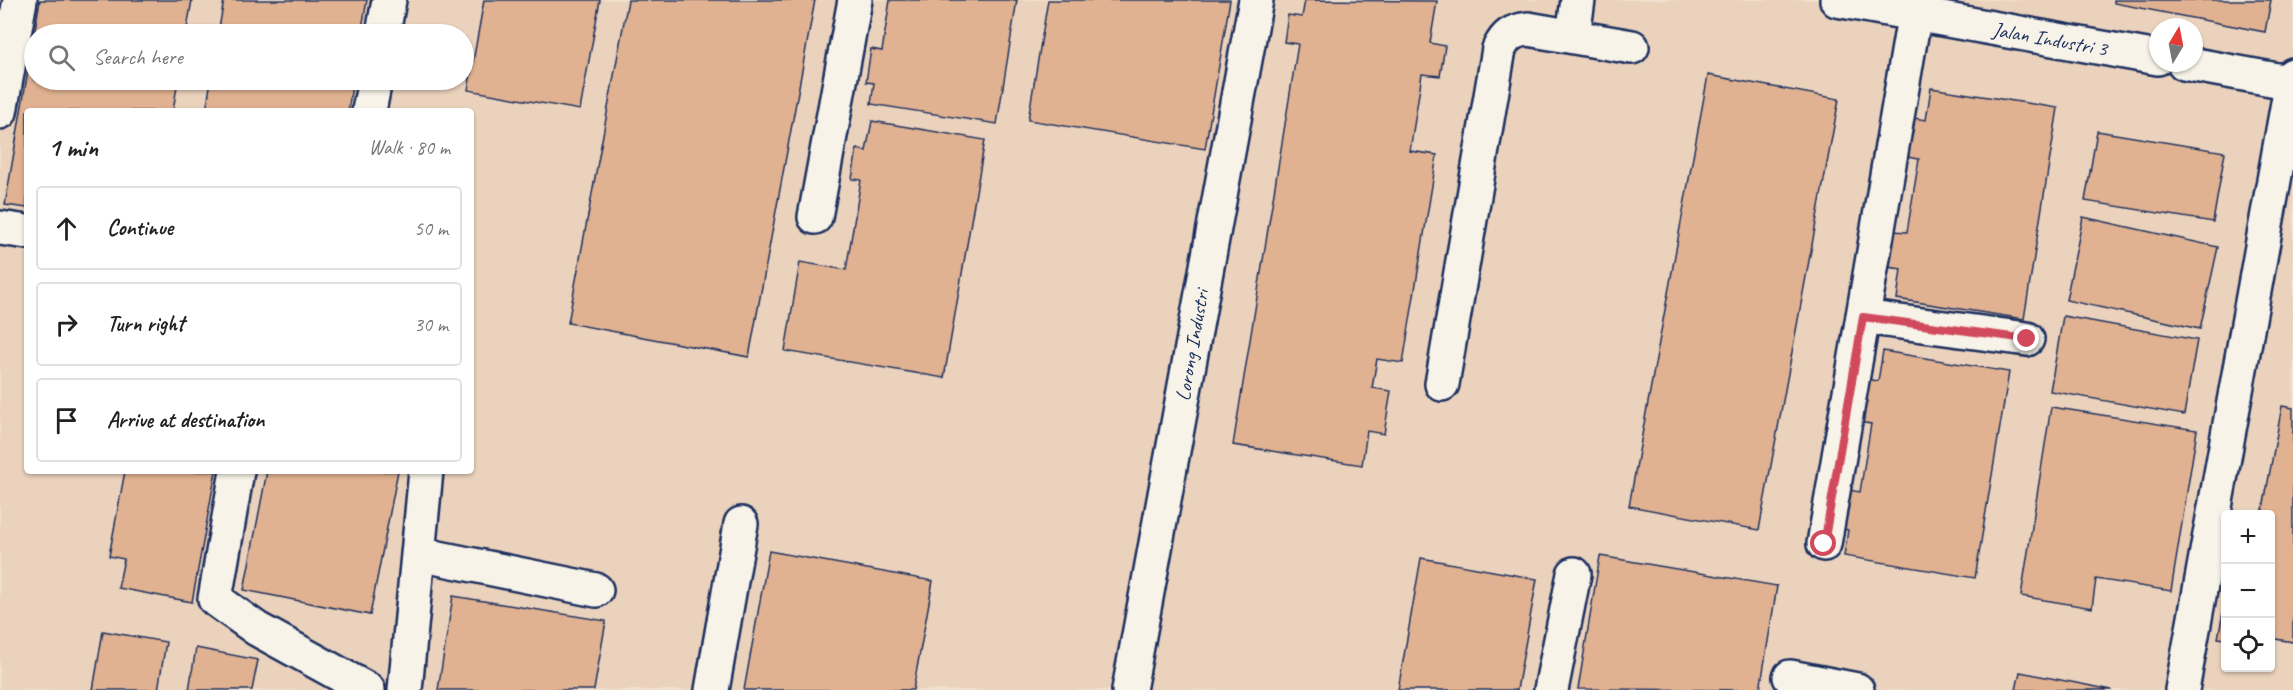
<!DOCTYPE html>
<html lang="en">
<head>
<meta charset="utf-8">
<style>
	:root { --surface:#fff; --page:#f2f2f2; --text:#222; --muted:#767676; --line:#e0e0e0 }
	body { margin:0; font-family:Caveat,sans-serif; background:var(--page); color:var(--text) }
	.controls { position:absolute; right:18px; bottom:18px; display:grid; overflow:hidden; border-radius:6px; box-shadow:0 2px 4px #0004 }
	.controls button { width:54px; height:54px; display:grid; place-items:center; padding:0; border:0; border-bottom:2px solid var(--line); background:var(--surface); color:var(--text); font:30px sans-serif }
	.compass { position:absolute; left:2149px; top:18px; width:54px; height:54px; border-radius:50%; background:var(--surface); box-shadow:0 2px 4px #0004; rotate:10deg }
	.stop { position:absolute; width:18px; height:18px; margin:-14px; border:4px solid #d1495b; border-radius:50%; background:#fff }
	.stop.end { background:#d1495b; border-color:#fff; box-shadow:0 2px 6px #0008 }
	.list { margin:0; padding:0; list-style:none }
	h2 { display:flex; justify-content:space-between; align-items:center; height:78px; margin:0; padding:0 24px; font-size:26px }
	h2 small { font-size:20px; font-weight:400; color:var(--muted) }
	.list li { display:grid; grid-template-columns:39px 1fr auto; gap:18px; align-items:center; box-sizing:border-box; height:84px; margin:0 12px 12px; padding:0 12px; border:2px solid var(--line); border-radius:6px }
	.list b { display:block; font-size:22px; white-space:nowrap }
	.list em { font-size:20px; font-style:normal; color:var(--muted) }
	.icon { flex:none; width:33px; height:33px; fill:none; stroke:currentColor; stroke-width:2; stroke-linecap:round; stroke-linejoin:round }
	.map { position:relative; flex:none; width:2293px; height:690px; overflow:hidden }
	.search { position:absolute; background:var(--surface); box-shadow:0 2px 4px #0004; left:24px; top:24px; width:450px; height:66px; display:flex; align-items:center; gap:15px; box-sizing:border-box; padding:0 21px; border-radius:33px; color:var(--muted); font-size:22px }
	.panel { position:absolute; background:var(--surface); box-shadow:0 2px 4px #0004; left:24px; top:108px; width:450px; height:366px; border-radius:6px }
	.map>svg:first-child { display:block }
</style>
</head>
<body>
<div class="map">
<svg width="2293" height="690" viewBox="0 0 2293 690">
	<rect width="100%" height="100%" fill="#f0e0ce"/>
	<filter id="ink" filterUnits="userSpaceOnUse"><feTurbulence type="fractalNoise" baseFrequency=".0167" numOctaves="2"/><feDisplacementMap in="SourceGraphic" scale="12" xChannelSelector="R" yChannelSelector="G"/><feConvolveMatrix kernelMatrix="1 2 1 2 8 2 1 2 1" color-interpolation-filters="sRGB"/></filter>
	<g filter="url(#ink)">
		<path fill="#ebd2bc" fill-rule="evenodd" d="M0,0H2293V690H0ZM2158,27H2194V63H2158ZM34,34H464V80H34ZM27,111H471V471H27ZM2226,514H2270V668H2226Z"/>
		<g fill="#e0b291" stroke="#1b2f5e" stroke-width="1.5">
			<polygon points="40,0 192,0 186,34 34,34 34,80 178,80 173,111 27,111 27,208 5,205"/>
			<polygon points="224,0 367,0 361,34 218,34"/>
			<polygon points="484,0 600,0 580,110 468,90"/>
			<polygon points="628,0 815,0 749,357 568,323"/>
			<polygon points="890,0 1017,0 997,124 871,104 874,83 866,82 871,49 882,51"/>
			<polygon points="1048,0 1230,0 1205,149 1028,120"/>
			<polygon points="1305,0 1437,1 1430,43 1445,46 1440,76 1422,74 1410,151 1437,155 1403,363 1377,359 1372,388 1391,391 1384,434 1367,431 1362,465 1233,445 1298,44 1284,42 1288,15 1302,17"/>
			<polygon points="2114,0 2271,0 2265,32 2114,3"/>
			<polygon points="1708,75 1839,99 1759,530 1629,506"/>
			<polygon points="211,80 353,80 348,111 206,111"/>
			<polygon points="1931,88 2058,108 2024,319 1897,299 1901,269 1888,267 1894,231 1907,232 1919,159 1907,157 1914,118 1926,120"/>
			<polygon points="872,121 985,140 944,378 785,351 800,262 846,270 861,180 852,179 857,149 866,151"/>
			<polygon points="2097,131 2225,152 2213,222 2085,201"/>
			<polygon points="2083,217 2218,247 2200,329 2066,300"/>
			<polygon points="2063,316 2197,340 2184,415 2050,391"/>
			<polygon points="1883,351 2009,372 1975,578 1844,556 1848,530 1836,527 1843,489 1860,492 1871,424 1858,422 1865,379 1878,381"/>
			<polygon points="2282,406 2293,408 2293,642 2270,638 2270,514 2262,514"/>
			<polygon points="2051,407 2197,430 2171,591 2096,579 2092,608 2021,596"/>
			<polygon points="125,471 136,473 137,471 216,471 192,602 118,588 124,559 109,556"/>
			<polygon points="267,471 398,471 370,615 244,590"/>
			<polygon points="769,551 933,581 913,690 744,690"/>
			<polygon points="1600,556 1777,586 1760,690 1578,689"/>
			<polygon points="1421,558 1537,579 1517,690 1398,690"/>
			<polygon points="453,596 606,621 594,690 438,690"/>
			<polygon points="2226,598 2226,639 2218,638"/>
			<polygon points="103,631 166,642 158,690 93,690"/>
			<polygon points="196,648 258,660 252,690 189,690"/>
			<polygon points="2020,672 2112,690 2016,690"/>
		</g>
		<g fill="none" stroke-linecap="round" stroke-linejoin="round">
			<defs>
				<g id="minor">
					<polyline points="1837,0 2158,58"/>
					<polyline points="383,34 389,0"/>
					<polyline points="1573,35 1578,0"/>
					<polyline points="2184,63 2293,83"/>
					<polyline points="369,111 375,80"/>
					<polyline points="0,112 20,0"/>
					<polyline points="815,217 855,0"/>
					<polyline points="0,228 27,232"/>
					<polyline points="1863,317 2027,339"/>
					<path d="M1442,384L1499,49C1506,35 1512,31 1528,29L1632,47"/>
					<polyline points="237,471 215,599 257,629 368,690"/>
					<polyline points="1824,544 1917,0"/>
					<polyline points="419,554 596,590"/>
					<polyline points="1790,677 1857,690"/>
					<polyline points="405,690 426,471"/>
					<polyline points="712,690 741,524"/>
					<polyline points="1129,690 1256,0"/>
					<polyline points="1551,690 1574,574"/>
					<polyline points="2182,690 2293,75"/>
				</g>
			</defs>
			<use href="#minor" stroke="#1b2f5e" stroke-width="38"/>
			<use href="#minor" stroke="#f7f3e8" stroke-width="33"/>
		</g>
	</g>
	<g fill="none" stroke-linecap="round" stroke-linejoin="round" filter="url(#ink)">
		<polyline stroke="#d1495b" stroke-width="8" points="1824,544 1863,317 2027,339"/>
	</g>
	<g text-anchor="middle" stroke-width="4.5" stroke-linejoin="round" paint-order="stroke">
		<g font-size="21" fill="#1b2f5e" stroke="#f7f3e8">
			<text transform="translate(2050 39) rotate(10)" y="7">Jalan Industri 3</text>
			<text transform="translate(1192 345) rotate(-80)" y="7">Lorong Industri</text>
		</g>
	</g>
</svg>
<div class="controls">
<button>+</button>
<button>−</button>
<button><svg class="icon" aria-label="locate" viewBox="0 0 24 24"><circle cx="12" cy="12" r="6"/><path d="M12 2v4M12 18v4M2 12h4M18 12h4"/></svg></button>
</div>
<svg class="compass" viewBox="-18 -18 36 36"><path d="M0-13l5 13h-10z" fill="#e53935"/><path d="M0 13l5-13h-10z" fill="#767676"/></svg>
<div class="stop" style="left:1824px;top:544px"></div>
<div class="stop end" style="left:2027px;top:339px"></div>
<div class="search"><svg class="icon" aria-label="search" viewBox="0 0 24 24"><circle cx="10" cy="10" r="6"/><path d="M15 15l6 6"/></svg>Search here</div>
<section class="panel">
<h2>1 min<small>Walk · 80 m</small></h2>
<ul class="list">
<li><svg class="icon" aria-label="ahead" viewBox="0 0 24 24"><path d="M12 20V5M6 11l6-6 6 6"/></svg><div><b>Continue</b></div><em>50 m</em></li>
<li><svg class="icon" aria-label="right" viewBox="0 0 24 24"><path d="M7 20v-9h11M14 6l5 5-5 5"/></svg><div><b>Turn right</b></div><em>30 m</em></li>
<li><svg class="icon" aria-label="arrive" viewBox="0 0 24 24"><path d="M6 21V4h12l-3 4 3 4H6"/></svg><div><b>Arrive at destination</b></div></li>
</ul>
</section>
</div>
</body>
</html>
